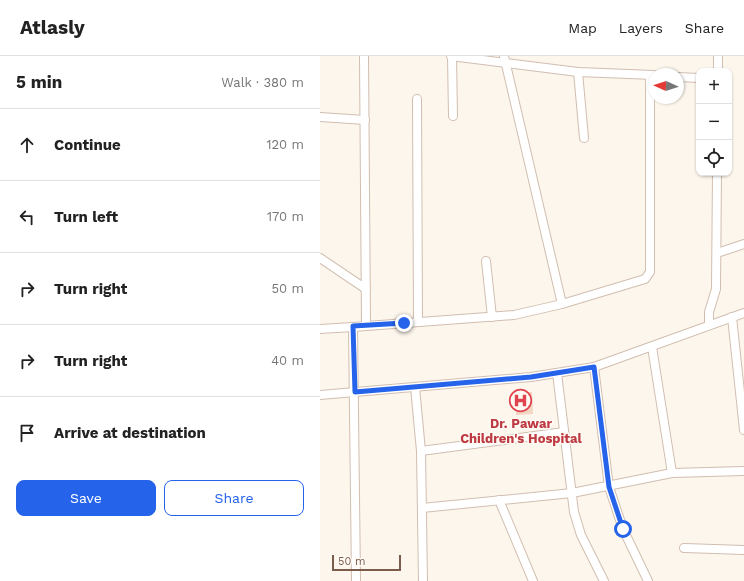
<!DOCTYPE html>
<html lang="en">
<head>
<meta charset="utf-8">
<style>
	:root { --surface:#fff; --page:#f6f6f6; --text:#222; --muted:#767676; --line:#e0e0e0; --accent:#2563eb }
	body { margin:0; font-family:"Work Sans",sans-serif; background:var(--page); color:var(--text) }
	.controls { position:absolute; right:12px; top:12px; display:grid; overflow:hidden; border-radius:8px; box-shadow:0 1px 3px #0004 }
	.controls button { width:36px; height:36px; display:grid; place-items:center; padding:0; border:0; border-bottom:1px solid var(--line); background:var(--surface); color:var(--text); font:20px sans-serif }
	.compass { position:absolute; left:328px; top:12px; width:36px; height:36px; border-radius:50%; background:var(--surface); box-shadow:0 1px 3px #0004; rotate:273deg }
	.scale { position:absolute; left:12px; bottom:10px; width:69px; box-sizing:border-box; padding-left:4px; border:2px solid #7a5c4d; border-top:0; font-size:11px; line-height:14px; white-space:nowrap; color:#7a5c4d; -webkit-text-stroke:3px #fffaf3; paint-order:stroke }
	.stop { position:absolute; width:12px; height:12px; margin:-9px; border:3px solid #2563eb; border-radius:50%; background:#fff }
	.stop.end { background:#2563eb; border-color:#fff; box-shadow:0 1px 4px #0008 }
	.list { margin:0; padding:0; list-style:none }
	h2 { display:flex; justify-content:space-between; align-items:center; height:52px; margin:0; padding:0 16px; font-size:17px }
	h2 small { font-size:13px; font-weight:400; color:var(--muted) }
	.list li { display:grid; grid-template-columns:26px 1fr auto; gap:12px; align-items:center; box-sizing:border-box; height:72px; padding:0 16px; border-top:1px solid var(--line) }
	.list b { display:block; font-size:15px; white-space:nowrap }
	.list em { font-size:13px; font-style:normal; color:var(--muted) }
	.actions { display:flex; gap:8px; padding:12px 16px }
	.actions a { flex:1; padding:9px 0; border:1px solid var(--accent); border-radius:8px; text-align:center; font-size:14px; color:var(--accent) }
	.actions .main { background:var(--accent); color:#fff }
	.icon { flex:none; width:22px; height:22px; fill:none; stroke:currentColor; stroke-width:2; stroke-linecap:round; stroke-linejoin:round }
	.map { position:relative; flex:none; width:424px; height:525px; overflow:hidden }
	header { display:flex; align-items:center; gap:24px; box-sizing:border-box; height:56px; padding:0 20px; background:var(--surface); border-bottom:1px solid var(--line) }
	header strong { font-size:19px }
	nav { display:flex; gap:22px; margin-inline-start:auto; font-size:14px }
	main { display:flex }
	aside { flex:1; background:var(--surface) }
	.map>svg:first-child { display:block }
</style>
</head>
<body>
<header>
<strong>Atlasly</strong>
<nav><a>Map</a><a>Layers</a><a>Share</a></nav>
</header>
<main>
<aside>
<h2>5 min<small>Walk · 380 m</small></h2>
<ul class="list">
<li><svg class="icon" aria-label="ahead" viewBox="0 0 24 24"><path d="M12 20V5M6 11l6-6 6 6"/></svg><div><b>Continue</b></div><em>120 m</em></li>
<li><svg class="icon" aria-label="left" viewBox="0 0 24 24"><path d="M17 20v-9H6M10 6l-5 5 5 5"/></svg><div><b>Turn left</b></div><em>170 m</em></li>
<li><svg class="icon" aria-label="right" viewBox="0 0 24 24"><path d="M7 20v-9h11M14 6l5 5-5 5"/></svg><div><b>Turn right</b></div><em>50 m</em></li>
<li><svg class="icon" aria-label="right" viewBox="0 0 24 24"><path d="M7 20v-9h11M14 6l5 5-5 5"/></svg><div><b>Turn right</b></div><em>40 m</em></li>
<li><svg class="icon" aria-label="arrive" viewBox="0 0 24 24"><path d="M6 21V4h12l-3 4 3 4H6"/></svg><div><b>Arrive at destination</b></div></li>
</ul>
<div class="actions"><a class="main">Save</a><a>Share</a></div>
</aside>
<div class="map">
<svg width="424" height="525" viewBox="0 0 424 525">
	<rect width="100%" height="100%" fill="#fdf6ec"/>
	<polygon fill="#f3d5c3" points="212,336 213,358 196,359 196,337"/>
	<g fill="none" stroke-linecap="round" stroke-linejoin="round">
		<defs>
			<g id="minor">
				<polyline points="44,0 46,269"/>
				<polyline points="131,0 258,16 334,19"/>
				<polyline points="132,0 133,60"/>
				<polyline points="398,15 398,0"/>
				<polyline points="258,16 264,82"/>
				<polyline points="358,21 379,22"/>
				<polyline points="97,43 98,266"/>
				<polyline points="0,61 45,64"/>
				<polyline points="397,197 424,188"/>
				<polyline points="0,202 46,233"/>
				<polyline points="166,205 172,261"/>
				<polyline points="242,248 325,223 330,216 330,19"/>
				<polyline points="412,261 424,374"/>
				<polyline points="389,268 389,256 396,233 397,117"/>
				<polyline points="0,273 33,271"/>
				<polyline points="332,291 352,417 424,415"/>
				<polyline points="274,311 289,431 303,473 328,525"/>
				<polyline points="237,317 254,456 261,479 284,525"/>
				<polyline points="95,331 101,395 244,376"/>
				<polyline points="0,339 211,321 274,311 424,257"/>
				<polyline points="101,395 103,525"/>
				<polyline points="179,444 213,525"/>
				<polyline points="102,452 252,437 352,417"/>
				<polyline points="364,492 424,494"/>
				<polyline points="36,525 33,271 194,259 242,248 184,0"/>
			</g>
		</defs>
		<use href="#minor" stroke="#d1beb0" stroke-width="10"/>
		<use href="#minor" stroke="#fff" stroke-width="8"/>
	</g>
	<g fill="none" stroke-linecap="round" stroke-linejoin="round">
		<polyline stroke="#2563eb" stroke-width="5" points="84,267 33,270 35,336 211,321 274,311 289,431 303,473"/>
	</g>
	<defs>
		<symbol id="hospital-ring" viewBox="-11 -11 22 22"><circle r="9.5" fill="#fffaf3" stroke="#e0444e" stroke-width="1.5"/><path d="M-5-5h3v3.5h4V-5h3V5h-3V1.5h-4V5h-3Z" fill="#e0444e"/></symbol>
	</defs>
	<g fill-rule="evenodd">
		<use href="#hospital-ring" x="188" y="332" width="25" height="25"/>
	</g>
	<g text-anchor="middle" stroke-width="3" stroke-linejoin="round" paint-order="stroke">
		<g font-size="13" font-weight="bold" fill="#be3a42" stroke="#fffaf3">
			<text x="201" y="372">Dr. Pawar<tspan x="201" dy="15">Children's Hospital</tspan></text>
		</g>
	</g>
</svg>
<div class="controls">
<button>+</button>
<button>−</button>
<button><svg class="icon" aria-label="locate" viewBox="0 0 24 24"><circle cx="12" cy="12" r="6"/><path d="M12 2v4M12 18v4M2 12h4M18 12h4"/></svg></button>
</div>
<svg class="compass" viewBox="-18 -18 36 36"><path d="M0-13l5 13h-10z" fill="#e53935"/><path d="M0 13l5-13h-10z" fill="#767676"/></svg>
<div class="scale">50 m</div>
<div class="stop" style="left:303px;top:473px"></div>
<div class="stop end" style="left:84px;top:267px"></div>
</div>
</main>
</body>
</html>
